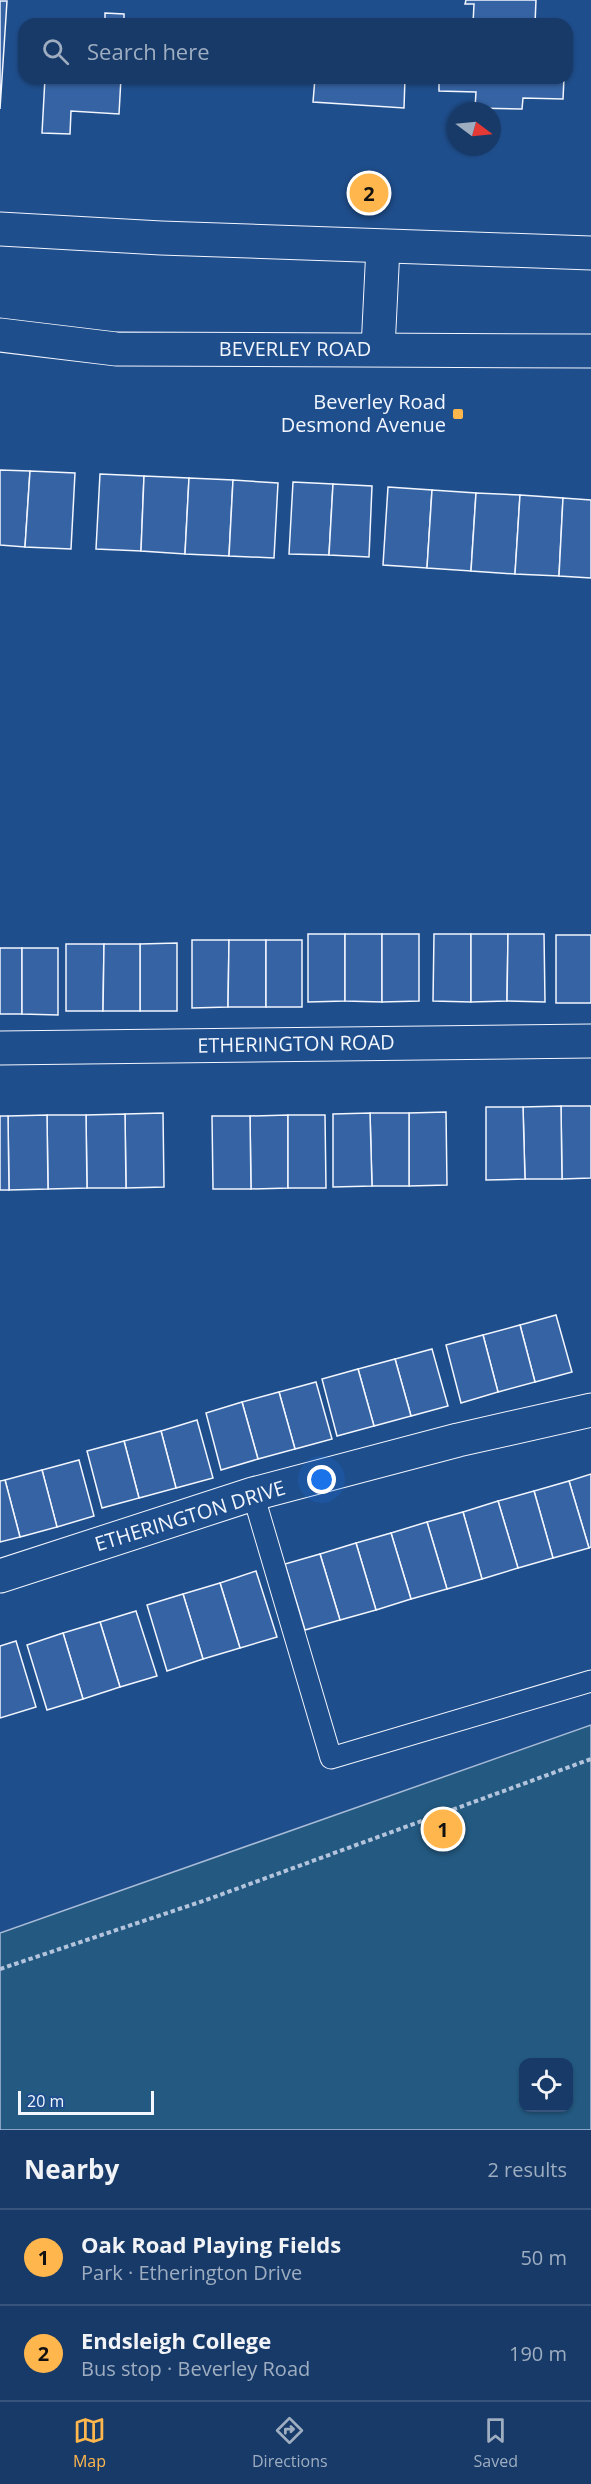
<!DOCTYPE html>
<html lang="en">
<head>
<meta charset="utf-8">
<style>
	:root { --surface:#173a69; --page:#244571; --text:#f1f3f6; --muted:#9eadc0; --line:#36547d; --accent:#ffb74d }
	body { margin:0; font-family:"Open Sans",sans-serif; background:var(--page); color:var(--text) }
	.controls { position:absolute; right:18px; bottom:18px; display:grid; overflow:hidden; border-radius:12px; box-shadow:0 2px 4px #0004 }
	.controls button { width:54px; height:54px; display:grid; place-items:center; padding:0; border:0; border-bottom:2px solid var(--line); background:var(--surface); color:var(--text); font:30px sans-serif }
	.compass { position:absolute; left:447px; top:102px; width:54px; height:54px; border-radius:50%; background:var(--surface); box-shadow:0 2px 4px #0004; rotate:106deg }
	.scale { position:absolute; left:18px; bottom:15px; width:136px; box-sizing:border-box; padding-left:6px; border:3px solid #f2f6ff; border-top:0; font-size:16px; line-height:21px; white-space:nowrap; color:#f2f6ff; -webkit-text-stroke:4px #1f4e8c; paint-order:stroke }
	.you { position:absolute; left:322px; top:1480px; width:21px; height:21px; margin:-15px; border:4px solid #fff; border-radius:50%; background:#1a73e8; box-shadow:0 0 0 9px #1a73e833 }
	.badge { display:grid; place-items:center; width:39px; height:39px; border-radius:50%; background:var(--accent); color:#111; font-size:20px; font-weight:700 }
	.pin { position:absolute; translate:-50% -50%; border:3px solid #fff; box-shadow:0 2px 6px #0006 }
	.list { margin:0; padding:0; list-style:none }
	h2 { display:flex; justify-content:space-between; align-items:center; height:78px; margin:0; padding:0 24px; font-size:26px }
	h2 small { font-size:20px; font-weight:400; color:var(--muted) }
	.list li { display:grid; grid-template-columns:39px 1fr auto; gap:18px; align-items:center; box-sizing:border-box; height:96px; padding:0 24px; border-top:2px solid var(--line) }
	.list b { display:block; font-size:22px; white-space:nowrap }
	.list p { margin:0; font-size:20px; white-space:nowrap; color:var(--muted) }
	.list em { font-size:20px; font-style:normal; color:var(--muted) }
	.icon { flex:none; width:33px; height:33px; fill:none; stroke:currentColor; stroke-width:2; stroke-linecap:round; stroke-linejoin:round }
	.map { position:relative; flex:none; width:591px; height:2130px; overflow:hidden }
	.search { position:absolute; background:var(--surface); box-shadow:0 2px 4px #0004; left:18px; right:18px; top:18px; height:66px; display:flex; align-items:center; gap:15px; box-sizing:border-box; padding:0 21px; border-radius:18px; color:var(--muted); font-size:22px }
	.sheet { height:270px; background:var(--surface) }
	nav { display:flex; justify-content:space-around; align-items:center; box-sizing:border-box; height:84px; border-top:2px solid var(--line); background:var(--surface); font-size:16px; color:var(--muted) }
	nav a { display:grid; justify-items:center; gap:3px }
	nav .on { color:var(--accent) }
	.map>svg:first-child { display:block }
</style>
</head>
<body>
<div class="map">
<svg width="591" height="2130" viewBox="0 0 591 2130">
	<rect width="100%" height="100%" fill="#1f4e8c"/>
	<path fill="#245a82" stroke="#a8bbd7" stroke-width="1.5" fill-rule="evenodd" d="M591,1725V2130H0V1933ZM524,2062H568V2108H524Z"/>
	<g fill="#3563a3" stroke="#f2f6ff" stroke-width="1.5">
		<polygon points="466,0 536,0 535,24 473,24 474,4 465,4"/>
		<polygon points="0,1 7,1 0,109"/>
		<polygon points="105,13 124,14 124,24 105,24"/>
		<polygon points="318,19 408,24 318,24"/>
		<polygon points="45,78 121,78 119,114 71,111 70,134 42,133"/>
		<polygon points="315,78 405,78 404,108 313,102"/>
		<polygon points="439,78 564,78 563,99 523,98 522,109 475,108 476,92 439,91"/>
		<polygon points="0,470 30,471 25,547 0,545"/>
		<polygon points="30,471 75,473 71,549 25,547"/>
		<polygon points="100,474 144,476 141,551 96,549"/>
		<polygon points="144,476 189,478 185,554 141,551"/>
		<polygon points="189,478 233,480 229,556 185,554"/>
		<polygon points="233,480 278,483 274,558 229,556"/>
		<polygon points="293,482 333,484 329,555 289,554"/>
		<polygon points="333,484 372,486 369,557 329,555"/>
		<polygon points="388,487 432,490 427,568 383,565"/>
		<polygon points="432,490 476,493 471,571 427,568"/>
		<polygon points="476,493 520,495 515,574 471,571"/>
		<polygon points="520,495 563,498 559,576 515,574"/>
		<polygon points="563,498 591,500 591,578 559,576"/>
		<polygon points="308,934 345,934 345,1001 308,1002"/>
		<polygon points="345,934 382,934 382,1002 345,1001"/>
		<polygon points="382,934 419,934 419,1001 382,1002"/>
		<polygon points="434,934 471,934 471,1002 433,1001"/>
		<polygon points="471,934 508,934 507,1001 471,1002"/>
		<polygon points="508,934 544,934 545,1002 507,1001"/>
		<rect x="556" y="935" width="35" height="68"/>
		<polygon points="192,940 229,940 228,1007 192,1008"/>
		<polygon points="229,940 266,940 266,1007 228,1007"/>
		<rect x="266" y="940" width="36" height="67"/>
		<polygon points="177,943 177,1011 140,1011 140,944"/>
		<polygon points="66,944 104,944 103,1011 66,1011"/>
		<polygon points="104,944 140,944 140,1011 103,1011"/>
		<rect x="0" y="948" width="22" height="66"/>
		<polygon points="22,948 58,948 58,1015 22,1014"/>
		<polygon points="561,1106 591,1106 591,1178 562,1179"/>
		<polygon points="561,1106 562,1179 525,1179 523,1107"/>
		<polygon points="486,1107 523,1107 525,1179 486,1180"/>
		<polygon points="446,1112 447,1185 409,1186 409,1113"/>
		<polygon points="163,1113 164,1187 126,1188 125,1114"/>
		<polygon points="370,1113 409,1113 409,1186 372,1186"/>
		<polygon points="370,1113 372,1186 333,1187 333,1114"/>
		<polygon points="125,1114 126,1188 87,1188 86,1115"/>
		<polygon points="47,1115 86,1115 87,1188 48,1189"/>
		<polygon points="47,1115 48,1189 9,1190 8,1116"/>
		<polygon points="288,1115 288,1188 251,1189 250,1116"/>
		<polygon points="288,1115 325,1115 326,1188 288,1188"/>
		<polygon points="0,1116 8,1116 9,1190 0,1190"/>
		<polygon points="212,1116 250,1116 251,1189 213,1189"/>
		<polygon points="556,1315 572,1372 535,1382 520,1325"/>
		<polygon points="520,1325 535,1382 498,1392 483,1335"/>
		<polygon points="483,1335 498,1392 461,1403 446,1345"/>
		<polygon points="432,1349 448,1406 411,1416 395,1359"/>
		<polygon points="395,1359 411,1416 374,1426 358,1369"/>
		<polygon points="358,1369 374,1426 337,1436 322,1379"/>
		<polygon points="316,1382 332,1439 295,1449 279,1392"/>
		<polygon points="279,1392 295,1449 258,1459 242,1402"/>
		<polygon points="242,1402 258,1459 221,1470 206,1413"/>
		<polygon points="197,1420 213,1478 176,1488 161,1431"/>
		<polygon points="161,1431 176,1488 139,1498 124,1441"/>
		<polygon points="124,1441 139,1498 102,1508 87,1451"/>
		<polygon points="79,1460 94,1516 57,1527 42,1470"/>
		<polygon points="42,1470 57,1527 20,1537 5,1480"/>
		<polygon points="591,1474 591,1547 589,1548 569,1481"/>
		<polygon points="5,1480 20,1537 0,1542 0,1481"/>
		<polygon points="569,1481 589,1548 553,1558 534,1491"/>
		<polygon points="534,1491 553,1558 518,1568 498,1501"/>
		<polygon points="498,1501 518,1568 482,1579 463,1512"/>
		<polygon points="463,1512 482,1579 447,1589 427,1522"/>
		<polygon points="427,1522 447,1589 411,1599 391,1533"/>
		<polygon points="391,1533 411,1599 376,1610 356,1543"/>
		<polygon points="356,1543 376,1610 340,1620 320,1554"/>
		<polygon points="320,1554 340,1620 305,1630 285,1564"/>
		<polygon points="256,1571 277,1637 240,1648 220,1583"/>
		<polygon points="220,1583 240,1648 203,1659 183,1594"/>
		<polygon points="183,1594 203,1659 167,1671 147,1605"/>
		<polygon points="136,1611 157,1676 120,1687 100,1622"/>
		<polygon points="100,1622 120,1687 83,1699 63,1633"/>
		<polygon points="63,1633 83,1699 47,1710 27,1645"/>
		<polygon points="16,1641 36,1707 0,1718 0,1646"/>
	</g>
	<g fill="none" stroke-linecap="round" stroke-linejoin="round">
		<defs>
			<polyline id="service" points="253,1494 331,1758 591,1681"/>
			<g id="minor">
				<polyline points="0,1048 591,1041"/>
				<polyline points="0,1576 253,1494 458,1440 591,1410"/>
			</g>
			<g id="primary">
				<polyline points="0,229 161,238 591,253"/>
				<polyline points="0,335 116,349 591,351"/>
				<polyline points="378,349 383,247"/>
			</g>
		</defs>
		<use href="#service" stroke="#f2f6ff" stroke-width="23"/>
		<use href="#minor" stroke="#f2f6ff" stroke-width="35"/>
		<use href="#primary" stroke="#f2f6ff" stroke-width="35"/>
		<polyline stroke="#b3c4dc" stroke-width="4" stroke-dasharray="4.5 3" stroke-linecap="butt" points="0,1969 206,1900 591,1759"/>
		<use href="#service" stroke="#1f4e8c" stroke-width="21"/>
		<use href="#minor" stroke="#1f4e8c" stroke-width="33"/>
		<use href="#primary" stroke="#1f4e8c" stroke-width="33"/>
	</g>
	<rect fill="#ffb74d" stroke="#1f4e8c" stroke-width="2" x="452" y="408" width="12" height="12" rx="3"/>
	<g text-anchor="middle" stroke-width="4.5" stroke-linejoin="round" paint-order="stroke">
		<g font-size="20" fill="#f2f6ff" stroke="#1f4e8c">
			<text x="295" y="356">BEVERLEY ROAD</text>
			<text transform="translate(296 1044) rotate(-1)" y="7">ETHERINGTON ROAD</text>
			<text transform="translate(190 1516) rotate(-17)" y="7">ETHERINGTON DRIVE</text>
		</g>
		<g font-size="20" fill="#f2f6ff" stroke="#1f4e8c" text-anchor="end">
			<text x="446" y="409">Beverley Road<tspan x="446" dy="23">Desmond Avenue</tspan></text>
		</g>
	</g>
</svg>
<div class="controls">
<button><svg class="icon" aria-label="locate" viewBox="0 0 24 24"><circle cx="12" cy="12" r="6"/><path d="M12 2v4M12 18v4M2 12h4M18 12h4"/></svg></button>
</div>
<svg class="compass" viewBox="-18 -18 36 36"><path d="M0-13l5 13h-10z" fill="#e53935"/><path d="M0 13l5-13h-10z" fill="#9eadc0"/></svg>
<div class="scale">20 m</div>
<div class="you"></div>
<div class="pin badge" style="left:443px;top:1829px">1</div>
<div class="pin badge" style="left:369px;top:193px">2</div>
<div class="search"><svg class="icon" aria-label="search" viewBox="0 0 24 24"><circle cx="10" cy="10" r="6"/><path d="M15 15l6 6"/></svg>Search here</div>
</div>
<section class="sheet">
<h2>Nearby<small>2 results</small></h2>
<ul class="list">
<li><span class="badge">1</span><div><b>Oak Road Playing Fields</b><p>Park · Etherington Drive</p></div><em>50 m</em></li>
<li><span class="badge">2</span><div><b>Endsleigh College</b><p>Bus stop · Beverley Road</p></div><em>190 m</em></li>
</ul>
</section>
<nav>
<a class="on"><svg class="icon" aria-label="map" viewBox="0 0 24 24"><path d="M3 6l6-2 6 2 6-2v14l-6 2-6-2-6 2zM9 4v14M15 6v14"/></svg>Map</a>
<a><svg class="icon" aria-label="directions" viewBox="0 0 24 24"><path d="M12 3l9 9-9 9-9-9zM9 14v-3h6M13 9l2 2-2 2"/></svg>Directions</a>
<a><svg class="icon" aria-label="saved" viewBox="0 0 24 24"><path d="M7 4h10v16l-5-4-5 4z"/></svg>Saved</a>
</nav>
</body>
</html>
